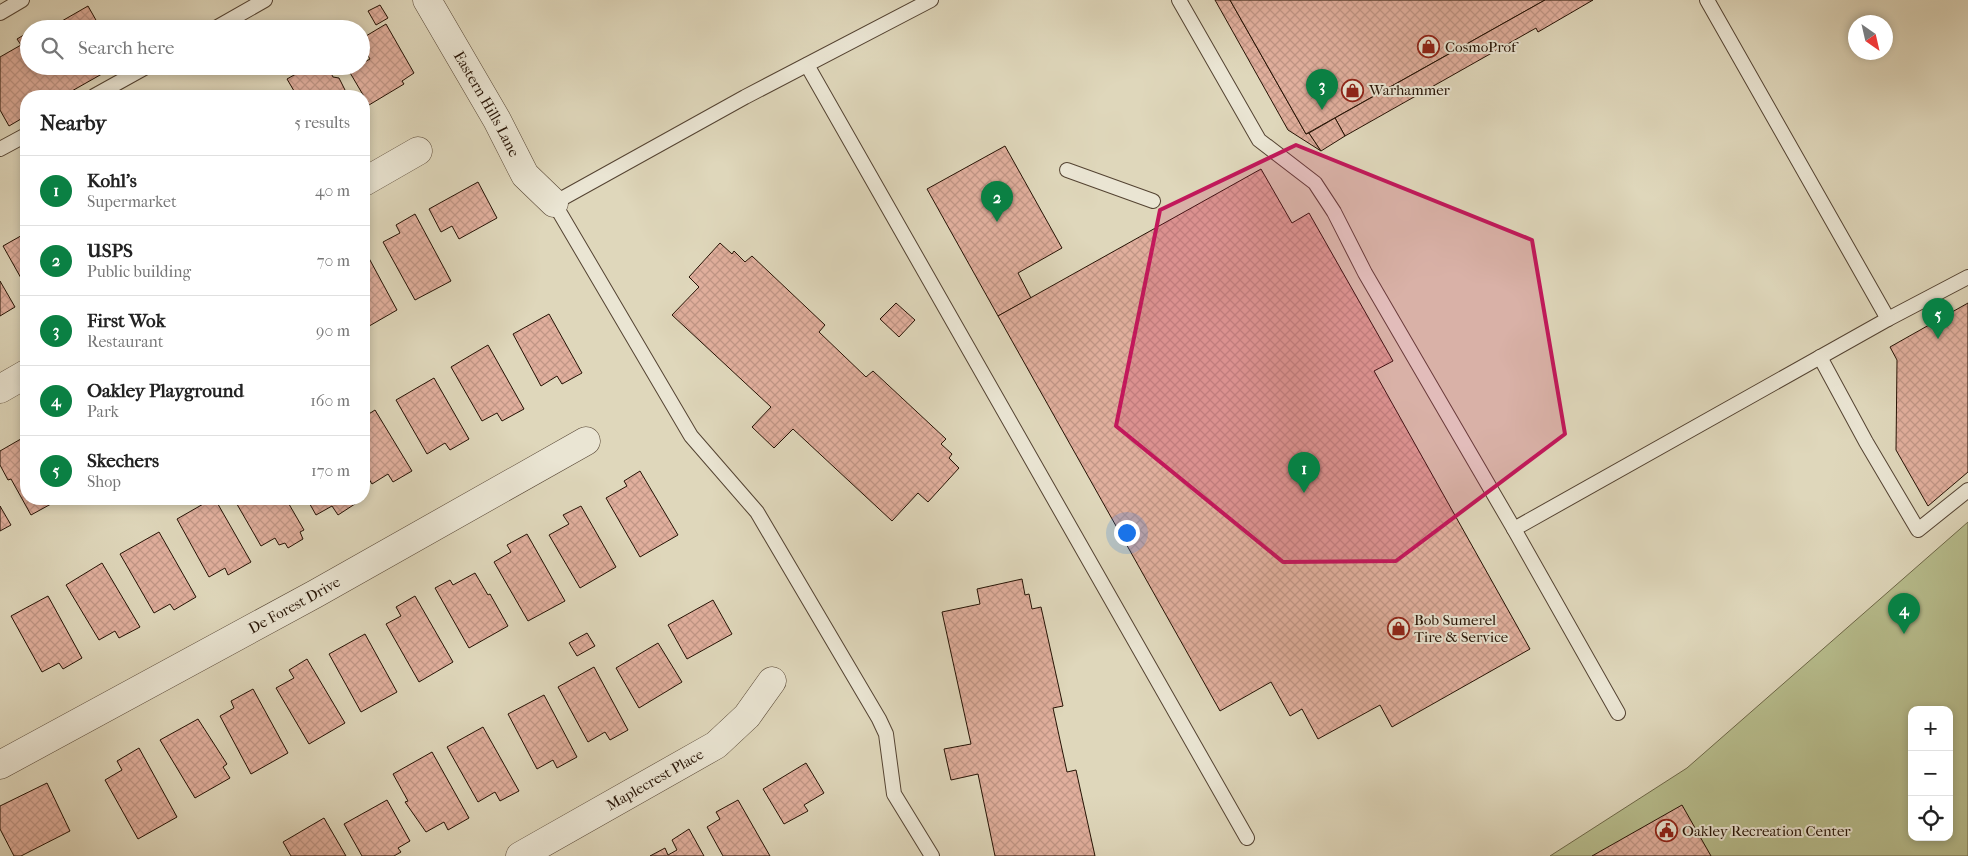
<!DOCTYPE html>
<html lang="en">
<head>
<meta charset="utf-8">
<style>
	:root { --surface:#fff; --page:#f6f6f6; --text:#222; --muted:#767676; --line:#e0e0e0; --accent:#0b8043 }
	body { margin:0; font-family:"IM FELL French Canon",serif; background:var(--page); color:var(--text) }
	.controls { position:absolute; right:15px; bottom:15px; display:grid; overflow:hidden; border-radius:10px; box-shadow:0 2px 8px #0003 }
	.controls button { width:45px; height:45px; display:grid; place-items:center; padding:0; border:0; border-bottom:1px solid var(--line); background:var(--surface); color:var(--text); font:25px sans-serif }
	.compass { position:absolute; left:1848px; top:15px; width:45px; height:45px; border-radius:50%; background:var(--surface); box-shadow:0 2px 8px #0003; rotate:146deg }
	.you { position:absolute; left:1126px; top:532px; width:18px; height:18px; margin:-12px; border:4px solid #fff; border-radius:50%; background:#1a73e8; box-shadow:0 0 0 8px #1a73e833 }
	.badge { display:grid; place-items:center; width:32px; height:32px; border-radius:50%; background:var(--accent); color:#fff; font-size:16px; font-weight:700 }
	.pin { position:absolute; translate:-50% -41px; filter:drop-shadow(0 1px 2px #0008) }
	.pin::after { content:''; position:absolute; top:26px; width:18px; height:15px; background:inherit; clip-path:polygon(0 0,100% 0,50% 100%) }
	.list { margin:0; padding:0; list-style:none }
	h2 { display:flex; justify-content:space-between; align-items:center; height:65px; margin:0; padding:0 20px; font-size:21px }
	h2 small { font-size:16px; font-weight:400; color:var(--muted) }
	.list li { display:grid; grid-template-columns:32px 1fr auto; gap:15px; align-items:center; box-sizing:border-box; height:70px; padding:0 20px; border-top:1px solid var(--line) }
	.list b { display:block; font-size:19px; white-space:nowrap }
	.list p { margin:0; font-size:16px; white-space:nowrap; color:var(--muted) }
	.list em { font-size:16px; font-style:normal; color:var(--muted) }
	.icon { flex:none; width:28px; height:28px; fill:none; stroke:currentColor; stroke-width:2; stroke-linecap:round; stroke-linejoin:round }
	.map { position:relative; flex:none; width:1968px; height:856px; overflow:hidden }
	.search { position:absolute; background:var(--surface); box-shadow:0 2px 8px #0003; left:20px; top:20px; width:350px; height:55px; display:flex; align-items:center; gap:12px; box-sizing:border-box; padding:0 18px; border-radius:28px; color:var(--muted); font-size:19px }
	.panel { position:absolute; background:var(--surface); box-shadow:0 2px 8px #0003; left:20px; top:90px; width:350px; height:415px; border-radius:20px }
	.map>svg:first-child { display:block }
</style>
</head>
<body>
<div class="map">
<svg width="1968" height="856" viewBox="0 0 1968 856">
	<defs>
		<pattern id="building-cross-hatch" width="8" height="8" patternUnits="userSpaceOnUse" patternTransform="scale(1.25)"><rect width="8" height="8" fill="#e1af9d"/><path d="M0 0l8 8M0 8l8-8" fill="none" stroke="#c19686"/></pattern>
	</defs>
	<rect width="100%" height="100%" fill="#dfd7bb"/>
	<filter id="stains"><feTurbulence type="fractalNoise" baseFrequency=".004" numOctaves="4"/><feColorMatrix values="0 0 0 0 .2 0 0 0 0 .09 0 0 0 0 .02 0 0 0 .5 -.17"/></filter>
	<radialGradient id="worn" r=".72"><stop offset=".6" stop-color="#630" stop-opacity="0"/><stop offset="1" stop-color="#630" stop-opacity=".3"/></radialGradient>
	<path fill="#b7bd8d" stroke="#6e6848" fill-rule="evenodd" d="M1968,522V856H1550L1687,768ZM1912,710H1949V837H1912Z"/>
	<g fill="url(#building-cross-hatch)" stroke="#251204">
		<polygon points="1215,0 1230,0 1306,134 1309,133 1321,151 1288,130"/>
		<polygon points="1230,0 1545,0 1306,134"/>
		<polygon points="1545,0 1593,0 1538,32 1536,28 1345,136 1335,118"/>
		<polygon points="380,5 388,18 376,25 368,11"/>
		<polygon points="88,6 101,29 48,29"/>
		<polygon points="386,24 414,73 402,81 404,84 369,105 349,71 357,66 361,66 361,64 370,59 361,44 361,39"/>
		<polygon points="29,32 29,66 116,66 63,96 26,96 26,116 9,126 0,110 0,57 21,45 17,39"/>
		<polygon points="310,66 327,66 333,77 339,78 346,92 345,96 297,96 287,79"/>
		<polygon points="1335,118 1345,136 1321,151 1309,133"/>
		<polygon points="1005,146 1062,248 1018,273 1031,298 998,316 927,189"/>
		<polygon points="1261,169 1292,223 1309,213 1393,361 1374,371 1530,649 1392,727 1380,705 1318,739 1302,709 1290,716 1271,682 1220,711 998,316"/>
		<polygon points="478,182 497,218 459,239 452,226 441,232 429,209"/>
		<polygon points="415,214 451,281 415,300 383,242 400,233 396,225"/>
		<polygon points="26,233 26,287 3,246"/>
		<polygon points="720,243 732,254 734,251 745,262 752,256 825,325 819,332 866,377 873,371 946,439 941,444 952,454 949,458 959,468 928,502 918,493 892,521 793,429 774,448 752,427 771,407 672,315 699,287 689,277"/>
		<polygon points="364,249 397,310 364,329"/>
		<polygon points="0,281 15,307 0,316"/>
		<polygon points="896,303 915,320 899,337 880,319"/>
		<polygon points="1968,303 1968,472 1928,506 1896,450 1897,360 1890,347"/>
		<polygon points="549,314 582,373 562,384 557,376 541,386 513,334"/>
		<polygon points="488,345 524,409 502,421 497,413 482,421 451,367"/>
		<polygon points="434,378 469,439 450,450 445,443 427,454 396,400"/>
		<polygon points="375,410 412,471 393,482 388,474 372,484 364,471 364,417"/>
		<polygon points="26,436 26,499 60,499 31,515 11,479 8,480 0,465 0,451"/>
		<polygon points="640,471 678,535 640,557 606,498 627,486 624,481"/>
		<polygon points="212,499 215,499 251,562 228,575 225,568 209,577 177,519"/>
		<polygon points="234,499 286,499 304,530 300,532 303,539 288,548 285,543 279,545 275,538 261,546"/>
		<polygon points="307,499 357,499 358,502 338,515 332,506 316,515"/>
		<polygon points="0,506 11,525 0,531"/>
		<polygon points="581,506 616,567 580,588 549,535 569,524 563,515"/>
		<polygon points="159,532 196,597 174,610 170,604 154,613 120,554"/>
		<polygon points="527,534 565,601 528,621 494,562 511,552 507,545"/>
		<polygon points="102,563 140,627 119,638 115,631 99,640 66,585"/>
		<polygon points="475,573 488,595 490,594 508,626 469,648 435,588 450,580 453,585"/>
		<polygon points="1022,579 1025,595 1029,594 1032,609 1041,607 1063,706 1053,708 1067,772 1076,770 1095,856 995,856 978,774 951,780 944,749 971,744 942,612 980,604 977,589"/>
		<polygon points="48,596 82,658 63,669 59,663 42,672 11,616"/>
		<polygon points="415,596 453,662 419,682 386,624 401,616 396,607"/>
		<polygon points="713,600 732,634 687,659 668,625"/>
		<polygon points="587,633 595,646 577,656 569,643"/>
		<polygon points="365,634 397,692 361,712 329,654"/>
		<polygon points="658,643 682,682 639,708 616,668"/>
		<polygon points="307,659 345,723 309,744 276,688 294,678 289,670"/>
		<polygon points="594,667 628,730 610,740 605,732 588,742 558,687"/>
		<polygon points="253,689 288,753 251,774 220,716 234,708 231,701"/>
		<polygon points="544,695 577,757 557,768 553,760 537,769 508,714"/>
		<polygon points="198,719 227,764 223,767 230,778 195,798 160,740"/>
		<polygon points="483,727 519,791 500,801 495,792 478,802 447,747"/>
		<polygon points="139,748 177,817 138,839 105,780 122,770 117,761"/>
		<polygon points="432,752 469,818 448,830 444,822 426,832 405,802 408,801 393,774"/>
		<polygon points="806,763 824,793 804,805 808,811 784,824 763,789"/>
		<polygon points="47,783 70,831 21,856 14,856 0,829 0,806"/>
		<polygon points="387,800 410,841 398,848 401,852 394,856 362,856 344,824"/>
		<polygon points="738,800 770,856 723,856 707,827 720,819 716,812"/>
		<polygon points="1682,805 1711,856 1592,856"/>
		<polygon points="324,818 346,856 291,856 283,842"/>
		<polygon points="689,829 704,856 650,856 665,848 668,855 677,850 672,840"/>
	</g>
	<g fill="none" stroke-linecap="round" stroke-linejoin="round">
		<defs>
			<g id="service">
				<polyline points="931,0 745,97 554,203 691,436 757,512 879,719 886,734 894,794 932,856"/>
				<polyline points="1179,0 1259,140 1315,183 1334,212 1365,273 1514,529 1618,713"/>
				<polyline points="1707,0 1888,319"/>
				<polyline points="0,13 22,0"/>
				<polyline points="214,29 265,0"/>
				<polyline points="807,65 1247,838"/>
				<polyline points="94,96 148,66"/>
				<polyline points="0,149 26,135"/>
				<polyline points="1067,170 1153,201"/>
				<polyline points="1820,357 1866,442 1918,530 1968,490"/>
				<polyline points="1514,529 1888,319 1968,277"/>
			</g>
			<g id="minor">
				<path id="s1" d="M427,0L497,120L525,175L554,203"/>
				<polyline points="364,182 418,151"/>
				<polyline points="0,389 26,374"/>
				<path id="s2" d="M0,765L315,594L586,441"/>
				<path id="s3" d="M520,856L716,745L747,716L772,681"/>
			</g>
		</defs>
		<use href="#service" stroke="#544332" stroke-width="16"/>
		<use href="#minor" stroke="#544332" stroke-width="29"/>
		<use href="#service" stroke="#eae5d3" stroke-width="14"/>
		<use href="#minor" stroke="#eae5d3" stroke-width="28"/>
	</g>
	<path fill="#c2185b" fill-opacity="0.2" stroke="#c2185b" stroke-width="4" stroke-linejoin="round" d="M1296,145L1532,240L1565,434L1396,561L1283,562L1116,426L1160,210Z"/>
	<defs>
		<symbol id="shop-ring" viewBox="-11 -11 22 22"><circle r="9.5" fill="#eae5d3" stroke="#8f2418" stroke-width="1.5"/><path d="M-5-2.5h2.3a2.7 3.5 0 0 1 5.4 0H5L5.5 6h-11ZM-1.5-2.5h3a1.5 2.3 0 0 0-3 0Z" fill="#8f2418"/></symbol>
		<symbol id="civic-ring" viewBox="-11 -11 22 22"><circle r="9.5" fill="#eae5d3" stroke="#8f2418" stroke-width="1.5"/><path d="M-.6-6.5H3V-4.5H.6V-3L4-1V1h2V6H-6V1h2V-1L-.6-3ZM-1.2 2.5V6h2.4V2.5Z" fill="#8f2418"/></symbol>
	</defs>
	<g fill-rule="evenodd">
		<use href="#shop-ring" x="1416" y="34" width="25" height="25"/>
		<use href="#shop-ring" x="1340" y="78" width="25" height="25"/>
		<use href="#shop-ring" x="1386" y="616" width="25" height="25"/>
		<use href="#civic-ring" x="1654" y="818" width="25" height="25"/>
	</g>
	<g text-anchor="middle" stroke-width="4" stroke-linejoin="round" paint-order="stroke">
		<g font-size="15" fill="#251204" stroke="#eae5d3" text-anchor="start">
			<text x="1445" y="52">CosmoProf</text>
			<text x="1369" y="95">Warhammer</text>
			<text x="1414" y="625">Bob Sumerel<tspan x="1414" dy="17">Tire &amp; Service</tspan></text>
			<text x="1682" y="836">Oakley Recreation Center</text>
		</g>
		<g font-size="15" fill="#251204" stroke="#eae5d3">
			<text dy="5" stroke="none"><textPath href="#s1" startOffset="120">Eastern Hills Lane</textPath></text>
			<text dy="5" stroke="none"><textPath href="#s2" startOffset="335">De Forest Drive</textPath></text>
			<text dy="5" stroke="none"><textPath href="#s3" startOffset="155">Maplecrest Place</textPath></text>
		</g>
	</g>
	<rect width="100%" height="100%" filter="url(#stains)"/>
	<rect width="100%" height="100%" fill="url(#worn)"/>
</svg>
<div class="controls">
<button>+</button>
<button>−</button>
<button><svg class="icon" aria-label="locate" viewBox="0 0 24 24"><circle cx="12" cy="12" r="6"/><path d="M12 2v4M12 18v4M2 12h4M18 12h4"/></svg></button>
</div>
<svg class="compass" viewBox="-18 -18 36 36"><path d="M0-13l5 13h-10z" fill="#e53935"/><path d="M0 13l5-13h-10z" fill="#767676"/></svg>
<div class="you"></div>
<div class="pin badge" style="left:1304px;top:493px">1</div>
<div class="pin badge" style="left:997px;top:222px">2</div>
<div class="pin badge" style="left:1322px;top:110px">3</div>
<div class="pin badge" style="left:1904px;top:634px">4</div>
<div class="pin badge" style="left:1938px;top:339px">5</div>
<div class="search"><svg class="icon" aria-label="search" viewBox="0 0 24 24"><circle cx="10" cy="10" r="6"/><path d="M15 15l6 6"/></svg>Search here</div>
<section class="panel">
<h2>Nearby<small>5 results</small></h2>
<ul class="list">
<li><span class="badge">1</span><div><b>Kohl's</b><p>Supermarket</p></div><em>40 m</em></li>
<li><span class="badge">2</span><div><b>USPS</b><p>Public building</p></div><em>70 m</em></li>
<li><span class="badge">3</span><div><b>First Wok</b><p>Restaurant</p></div><em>90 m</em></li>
<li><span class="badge">4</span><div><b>Oakley Playground</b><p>Park</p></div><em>160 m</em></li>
<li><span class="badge">5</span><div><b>Skechers</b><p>Shop</p></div><em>170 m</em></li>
</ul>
</section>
</div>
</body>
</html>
